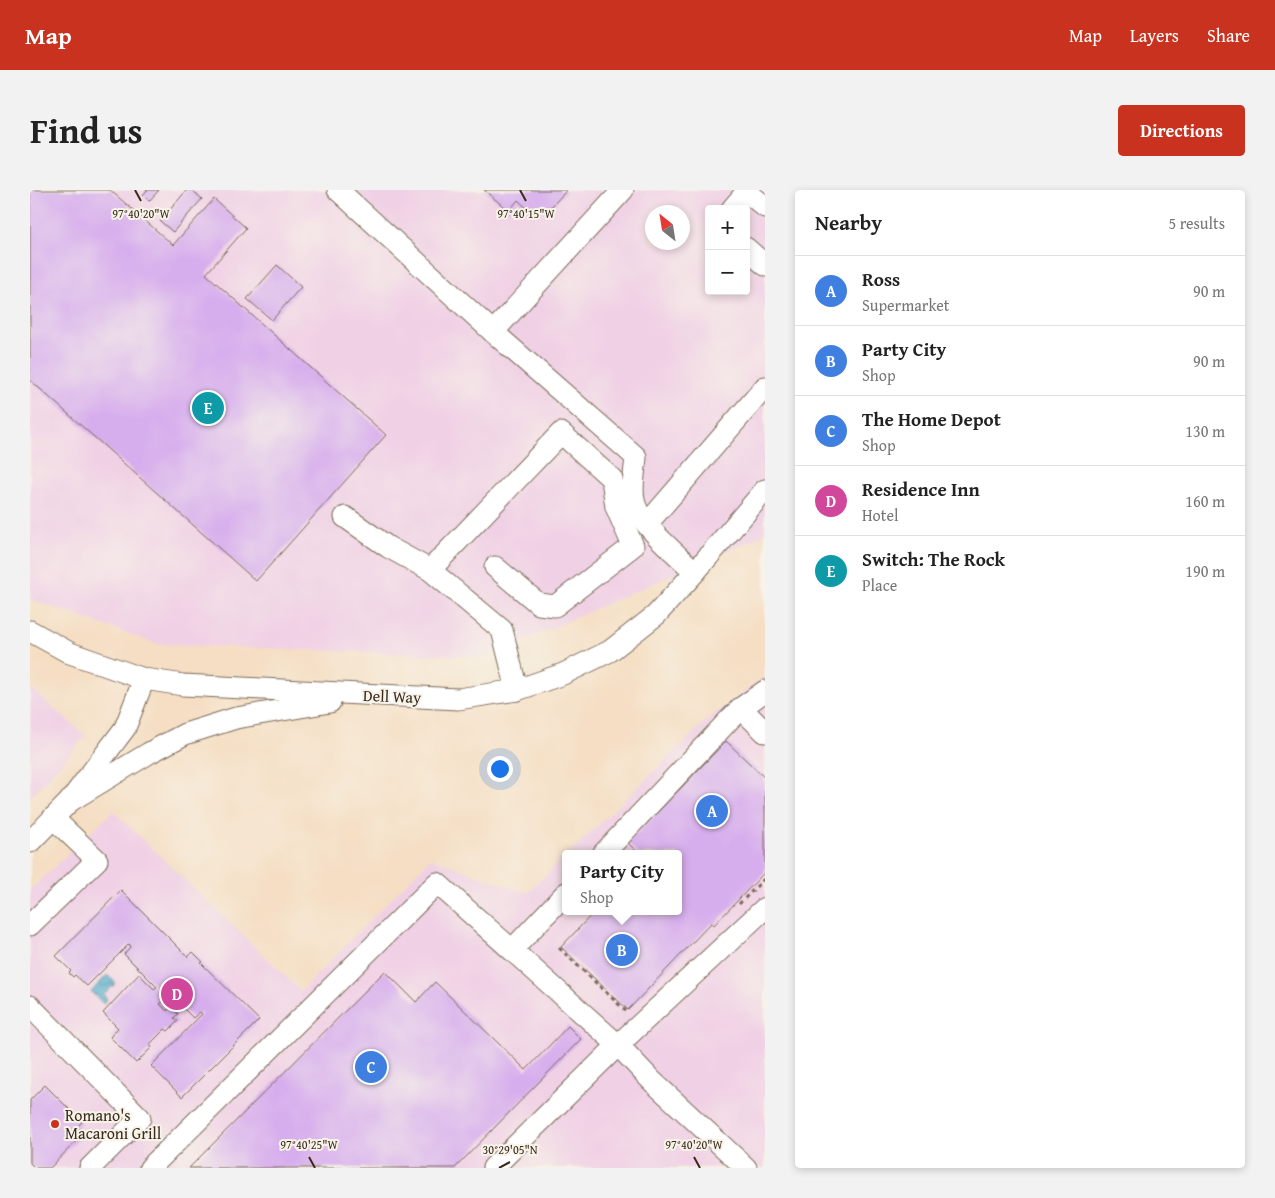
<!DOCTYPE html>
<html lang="en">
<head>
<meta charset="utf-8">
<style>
	:root { --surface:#fff; --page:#f2f2f2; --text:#222; --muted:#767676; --line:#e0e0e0; --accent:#c8321e }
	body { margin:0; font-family:"Gentium Book Plus",serif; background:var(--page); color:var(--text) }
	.controls { position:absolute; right:15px; top:15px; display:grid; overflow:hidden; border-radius:5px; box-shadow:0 2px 8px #0003 }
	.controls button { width:45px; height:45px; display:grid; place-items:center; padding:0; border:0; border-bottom:1px solid var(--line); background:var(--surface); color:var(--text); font:25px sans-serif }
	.compass { position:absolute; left:615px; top:15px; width:45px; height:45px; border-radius:50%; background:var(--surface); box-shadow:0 2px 8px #0003; rotate:330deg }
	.you { position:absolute; left:469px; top:578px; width:18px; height:18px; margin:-12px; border:4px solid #fff; border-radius:50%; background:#1a73e8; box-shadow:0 0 0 8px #1a73e833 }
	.badge { display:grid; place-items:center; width:32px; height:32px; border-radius:50%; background:var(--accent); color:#fff; font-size:16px; font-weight:700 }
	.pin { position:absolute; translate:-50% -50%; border:2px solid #fff; box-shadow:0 1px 5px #0006 }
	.popup { position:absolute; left:532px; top:660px; width:120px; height:65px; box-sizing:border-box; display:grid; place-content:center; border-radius:5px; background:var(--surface); filter:drop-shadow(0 1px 4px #0005); font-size:16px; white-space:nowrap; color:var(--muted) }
	.popup b { font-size:19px; color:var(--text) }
	.popup::after { content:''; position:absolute; left:50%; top:100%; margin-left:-10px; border:10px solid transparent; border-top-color:var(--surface) }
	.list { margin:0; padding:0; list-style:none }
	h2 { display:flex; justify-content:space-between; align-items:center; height:65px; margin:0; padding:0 20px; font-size:21px }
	h2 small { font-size:16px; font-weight:400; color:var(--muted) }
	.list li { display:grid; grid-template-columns:32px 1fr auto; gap:15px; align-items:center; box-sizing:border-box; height:70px; padding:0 20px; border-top:1px solid var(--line) }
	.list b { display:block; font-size:19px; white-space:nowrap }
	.list p { margin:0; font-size:16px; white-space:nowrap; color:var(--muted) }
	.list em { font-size:16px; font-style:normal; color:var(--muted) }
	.map { position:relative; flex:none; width:735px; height:978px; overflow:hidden; border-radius:5px }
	header { display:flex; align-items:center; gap:30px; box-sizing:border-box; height:70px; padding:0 25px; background:var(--accent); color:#fff }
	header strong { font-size:24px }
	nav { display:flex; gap:28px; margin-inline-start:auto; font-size:18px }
	.intro { display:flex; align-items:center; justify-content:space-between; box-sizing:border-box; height:120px; padding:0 30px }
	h1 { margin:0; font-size:35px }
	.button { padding:12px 22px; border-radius:5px; background:var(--accent); color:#fff; font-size:18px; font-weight:700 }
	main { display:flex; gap:30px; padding:0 30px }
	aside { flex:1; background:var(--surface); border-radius:5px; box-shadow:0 2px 8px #0003 }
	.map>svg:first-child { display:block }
</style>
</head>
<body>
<header>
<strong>Map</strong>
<nav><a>Map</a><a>Layers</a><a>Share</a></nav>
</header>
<div class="intro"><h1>Find us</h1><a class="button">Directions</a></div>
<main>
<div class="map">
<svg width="735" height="978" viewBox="0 0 735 978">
	<defs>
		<pattern id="water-waves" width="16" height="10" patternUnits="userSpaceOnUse" patternTransform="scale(1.25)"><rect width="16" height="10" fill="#4ba8ca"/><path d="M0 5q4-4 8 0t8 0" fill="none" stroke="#4089a3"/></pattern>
	</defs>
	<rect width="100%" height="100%" fill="#f7f3e8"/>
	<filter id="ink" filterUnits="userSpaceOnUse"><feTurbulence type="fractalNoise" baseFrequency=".02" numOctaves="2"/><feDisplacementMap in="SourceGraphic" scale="10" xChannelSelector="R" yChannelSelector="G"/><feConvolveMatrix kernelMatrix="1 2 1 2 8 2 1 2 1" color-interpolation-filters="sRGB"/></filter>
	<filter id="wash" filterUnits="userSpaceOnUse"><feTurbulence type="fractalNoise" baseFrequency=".0096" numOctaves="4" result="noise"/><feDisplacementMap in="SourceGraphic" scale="20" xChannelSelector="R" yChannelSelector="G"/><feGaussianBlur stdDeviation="1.12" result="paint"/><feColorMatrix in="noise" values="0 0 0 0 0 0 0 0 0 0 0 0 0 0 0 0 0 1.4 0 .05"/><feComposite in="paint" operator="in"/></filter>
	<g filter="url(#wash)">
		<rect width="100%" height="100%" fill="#f5dec3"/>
		<g fill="#f0d0e5" fill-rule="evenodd">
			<path d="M0,0H735V344L456,467L127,454L0,409ZM679,19H716V101H679ZM622,22H652V52H622Z"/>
			<polygon points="735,486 735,978 0,978 0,700 83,621 271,801 401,668 497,703 536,665 536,721 648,721 648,664 538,664 679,528"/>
			<polygon points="0,498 56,546 0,607"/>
		</g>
		<polygon fill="url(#water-waves)" stroke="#436974" points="77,785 86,793 74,805 77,809 73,814 61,802"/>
		<g id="blocks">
			<g fill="#d7aeed">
				<polygon points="0,0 80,0 143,55 184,9 216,38 176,84 356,245 226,391 0,190"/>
				<polygon points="117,0 129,0 119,11 113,5"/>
				<polygon points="157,0 162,0 172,9 143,42 130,31"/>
				<polygon points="454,0 537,0 522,16 503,24 488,10 479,21"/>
				<polygon points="247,75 271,97 242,130 217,109"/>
				<polygon points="696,551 735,588 735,682 684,735 681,733 598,820 531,757 565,721 648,721 648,664 609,664 598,653"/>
				<polygon points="91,700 158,767 163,762 173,772 171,773 229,830 152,907 121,876 172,824 170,822 163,828 140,805 130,814 137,821 141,817 148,824 144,828 148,831 138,841 135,839 119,855 122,857 106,873 80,847 88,838 73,823 109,784 124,799 127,797 94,764 101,756 99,754 57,796 45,785 43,787 39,783 41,781 26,766"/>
				<polygon points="355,781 386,812 405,792 496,880 538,836 551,849 425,978 159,978"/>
				<polygon points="15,895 52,932 47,937 54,943 20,978 5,978 0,973 0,910"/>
			</g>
		</g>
	</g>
	<g filter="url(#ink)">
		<use href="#blocks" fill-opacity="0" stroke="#7c6958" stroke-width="1"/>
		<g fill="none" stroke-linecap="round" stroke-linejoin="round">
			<defs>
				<g id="minor">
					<path d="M308,0L463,142L606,267C605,282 600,302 606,317C615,339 648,365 665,382"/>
					<polyline points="715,0 735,17"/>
					<polyline points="702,19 718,0"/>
					<polyline points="716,58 735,75"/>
					<polyline points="463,142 593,0"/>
					<polyline points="315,327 358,357 400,380"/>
					<polyline points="617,334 735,197"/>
					<polyline points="465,377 509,414 525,416 603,356 586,317 582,289 531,243 400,380 472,440 487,500"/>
					<polyline points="0,441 40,463 114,489 153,495 428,509 487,500 533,484 580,461 626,425 665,382 735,300"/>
					<polyline points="711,518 735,542"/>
					<polyline points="40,611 119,563 155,544 206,528 300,512"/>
					<polyline points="0,652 40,611 95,538 114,489"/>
					<polyline points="573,664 699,530 711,518 735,501"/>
					<polyline points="0,735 67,670 23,628"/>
					<polyline points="482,760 536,703"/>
					<polyline points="0,816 110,928 60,978"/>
					<polyline points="120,978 407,693 588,855 621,890 716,978"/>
					<polyline points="463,978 588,855 735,718"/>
				</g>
			</defs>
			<use href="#minor" stroke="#7c6958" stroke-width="23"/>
			<g stroke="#7c6958" stroke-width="3" stroke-dasharray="4 4" stroke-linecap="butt">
				<polyline points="709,714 735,688"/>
				<polyline points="529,758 598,823"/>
			</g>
			<use href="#minor" stroke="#fff" stroke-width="21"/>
		</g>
	</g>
	<path fill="none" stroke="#3b2a1e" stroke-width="2" d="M105,0L111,11M490,0L496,11M279,967L285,978M664,967L670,978M469,978L480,972"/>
	<circle fill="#c8321e" stroke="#f7f3e8" stroke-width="2" cx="25" cy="934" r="5"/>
	<g text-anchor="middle" stroke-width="4" stroke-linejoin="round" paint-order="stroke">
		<g font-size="16" fill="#3b2a1e" stroke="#f7f3e8">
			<text transform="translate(362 506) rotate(2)" y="6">Dell Way</text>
		</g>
		<g font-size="16" fill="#3b2a1e" stroke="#f7f3e8" text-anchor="start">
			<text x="35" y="931">Romano's<tspan x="35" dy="18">Macaroni Grill</tspan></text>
		</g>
	</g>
	<g font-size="12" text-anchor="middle" fill="#3b2a1e" stroke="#f7f3e8" stroke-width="4" stroke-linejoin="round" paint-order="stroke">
		<text x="496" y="28">97°40'15"W</text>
		<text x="111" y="28">97°40'20"W</text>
		<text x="279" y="959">97°40'25"W</text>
		<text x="664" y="959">97°40'20"W</text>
		<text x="480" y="964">30°29'05"N</text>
	</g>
</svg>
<div class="controls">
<button>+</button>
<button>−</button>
</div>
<svg class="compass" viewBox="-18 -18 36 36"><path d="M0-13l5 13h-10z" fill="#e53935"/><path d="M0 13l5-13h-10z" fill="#767676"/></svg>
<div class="you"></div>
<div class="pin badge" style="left:682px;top:621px;background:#3f7fe0">A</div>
<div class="pin badge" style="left:592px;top:760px;background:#3f7fe0">B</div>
<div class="popup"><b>Party City</b>Shop</div>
<div class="pin badge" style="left:341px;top:877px;background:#3f7fe0">C</div>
<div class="pin badge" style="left:147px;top:804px;background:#d1479c">D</div>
<div class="pin badge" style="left:178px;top:218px;background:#0f9aa8">E</div>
</div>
<aside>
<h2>Nearby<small>5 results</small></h2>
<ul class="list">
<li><span class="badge" style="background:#3f7fe0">A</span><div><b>Ross</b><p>Supermarket</p></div><em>90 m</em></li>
<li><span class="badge" style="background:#3f7fe0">B</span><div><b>Party City</b><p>Shop</p></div><em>90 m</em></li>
<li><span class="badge" style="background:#3f7fe0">C</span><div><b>The Home Depot</b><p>Shop</p></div><em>130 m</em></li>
<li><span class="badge" style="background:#d1479c">D</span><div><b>Residence Inn</b><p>Hotel</p></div><em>160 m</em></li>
<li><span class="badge" style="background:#0f9aa8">E</span><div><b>Switch: The Rock</b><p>Place</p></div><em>190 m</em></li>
</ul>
</aside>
</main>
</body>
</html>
